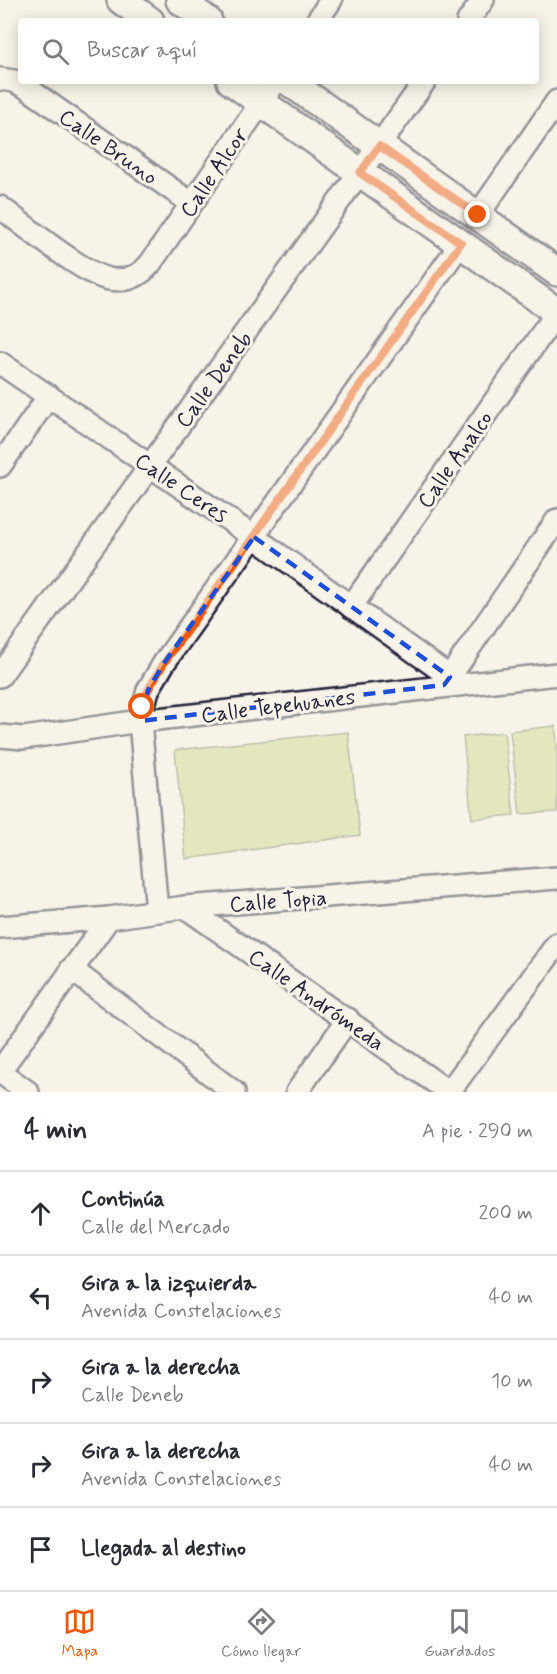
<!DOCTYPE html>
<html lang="es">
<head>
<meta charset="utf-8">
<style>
	:root { --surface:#fff; --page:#f7f7f7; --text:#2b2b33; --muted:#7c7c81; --line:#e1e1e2; --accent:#ea580c }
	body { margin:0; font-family:Mynerve,sans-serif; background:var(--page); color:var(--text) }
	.stop { position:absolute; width:18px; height:18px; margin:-14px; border:4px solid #ea580c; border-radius:50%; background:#fff }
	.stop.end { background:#ea580c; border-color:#fff; box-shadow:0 2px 6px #0008 }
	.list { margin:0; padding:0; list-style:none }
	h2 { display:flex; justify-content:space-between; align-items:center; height:78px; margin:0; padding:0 24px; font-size:26px }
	h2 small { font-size:20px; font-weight:400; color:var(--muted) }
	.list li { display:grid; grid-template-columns:39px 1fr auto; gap:18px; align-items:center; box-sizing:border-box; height:84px; padding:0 24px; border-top:2px solid var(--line) }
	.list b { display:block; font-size:22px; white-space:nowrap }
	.list p { margin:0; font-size:20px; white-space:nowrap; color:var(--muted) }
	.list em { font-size:20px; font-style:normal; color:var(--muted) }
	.icon { flex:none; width:33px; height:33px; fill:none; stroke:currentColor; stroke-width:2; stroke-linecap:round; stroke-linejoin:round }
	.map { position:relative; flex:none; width:557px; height:1092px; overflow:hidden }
	.search { position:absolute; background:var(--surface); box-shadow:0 3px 15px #0003; left:18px; right:18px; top:18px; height:66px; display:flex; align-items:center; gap:15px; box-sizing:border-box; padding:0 21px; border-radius:6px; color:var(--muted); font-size:22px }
	.sheet { height:498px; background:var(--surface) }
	nav { display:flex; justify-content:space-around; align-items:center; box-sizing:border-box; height:84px; border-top:2px solid var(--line); background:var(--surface); font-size:16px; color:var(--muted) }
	nav a { display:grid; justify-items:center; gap:3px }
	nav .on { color:var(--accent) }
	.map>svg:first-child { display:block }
</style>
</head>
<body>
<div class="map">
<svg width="557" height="1092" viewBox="0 0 557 1092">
	<rect width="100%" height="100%" fill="#f7f3e8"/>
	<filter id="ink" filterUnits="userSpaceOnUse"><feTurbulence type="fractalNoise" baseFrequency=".0167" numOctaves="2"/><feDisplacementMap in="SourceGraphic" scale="12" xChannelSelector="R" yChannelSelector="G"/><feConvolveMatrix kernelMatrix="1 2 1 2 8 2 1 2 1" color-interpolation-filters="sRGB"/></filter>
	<g filter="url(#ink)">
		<g fill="#ccda8d" stroke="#777e64" stroke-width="1.5">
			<polygon points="555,726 557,743 557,812 520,814 510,731"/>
			<polygon points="348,732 360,835 186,859 175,750"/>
			<polygon points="504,732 514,815 472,819 463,737"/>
		</g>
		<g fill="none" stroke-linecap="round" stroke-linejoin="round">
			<defs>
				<g id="minor">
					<polyline points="317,21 331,0"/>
					<polyline points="468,21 483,0"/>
					<polyline points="0,79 14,81 27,88 191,203"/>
					<path d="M0,207C24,225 83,274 109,279C126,282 139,277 150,264L276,81"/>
					<polyline points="478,215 557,101"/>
					<polyline points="0,363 254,537 450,677"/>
					<polyline points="0,466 49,396"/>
					<polyline points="351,607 557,312"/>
					<polyline points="0,676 425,81"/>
					<polyline points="444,685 557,520"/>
					<polyline points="0,736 24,738 140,721 557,674"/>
					<polyline points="185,907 449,1092"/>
					<polyline points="157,911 140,721 148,690 164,663 461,243"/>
					<polyline points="0,927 109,918 185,907 557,878"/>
					<polyline points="71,969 234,1092"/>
					<polyline points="0,1071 109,918"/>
					<polyline points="0,1072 28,1092"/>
					<polyline points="297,1092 348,1019"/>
					<polyline points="449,1092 557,944"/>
				</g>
				<g id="tertiary">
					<polyline points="121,0 150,21"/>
					<polyline points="180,0 208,21"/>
					<polyline points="231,81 557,312"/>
					<polyline points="288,81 557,272"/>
				</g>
			</defs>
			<use href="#minor" stroke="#22223b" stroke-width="26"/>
			<use href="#tertiary" stroke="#22223b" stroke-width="32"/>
			<use href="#minor" stroke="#f7f3e8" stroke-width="21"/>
			<use href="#tertiary" stroke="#f7f3e8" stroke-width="27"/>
		</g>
	</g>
	<g fill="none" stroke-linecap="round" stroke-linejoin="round" filter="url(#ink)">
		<polyline stroke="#ea580c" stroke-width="8" points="142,707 148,690 164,663 461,243 360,173 379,146 478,215"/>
	</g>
	<path d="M0 0H557V1092H0ZM254,537L450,677L444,685L140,721L148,690L164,663Z" fill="#f7f3e8" fill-opacity=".55" fill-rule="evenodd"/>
	<path fill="none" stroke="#1d4ed8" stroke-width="4.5" stroke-dasharray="12 8" stroke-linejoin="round" d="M254,537L450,677L444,685L140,721L148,690L164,663Z"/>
	<g text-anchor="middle" stroke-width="6" stroke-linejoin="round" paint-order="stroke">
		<g font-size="22" fill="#22223b" stroke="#f7f3e8">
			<text transform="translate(109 146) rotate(35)" y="8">Calle Bruno</text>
			<text transform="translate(213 172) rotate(-56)" y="8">Calle Alcor</text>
			<text transform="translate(213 379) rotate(-54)" y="8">Calle Deneb</text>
			<text transform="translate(454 459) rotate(-55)" y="8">Calle Analco</text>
			<text transform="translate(182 487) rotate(34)" y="8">Calle Ceres</text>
			<text transform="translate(278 705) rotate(-7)" y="8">Calle Tepehuanes</text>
			<text transform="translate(278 900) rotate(-4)" y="8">Calle Topia</text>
			<text transform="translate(317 999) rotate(35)" y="8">Calle Andrómeda</text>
		</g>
	</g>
</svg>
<div class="stop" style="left:142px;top:707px"></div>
<div class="stop end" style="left:478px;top:215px"></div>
<div class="search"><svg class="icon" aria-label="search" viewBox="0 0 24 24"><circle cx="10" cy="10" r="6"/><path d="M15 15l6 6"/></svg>Buscar aquí</div>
</div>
<section class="sheet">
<h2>4 min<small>A pie · 290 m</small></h2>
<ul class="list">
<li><svg class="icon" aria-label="ahead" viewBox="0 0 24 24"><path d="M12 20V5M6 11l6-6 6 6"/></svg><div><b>Continúa</b><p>Calle del Mercado</p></div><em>200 m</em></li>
<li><svg class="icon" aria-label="left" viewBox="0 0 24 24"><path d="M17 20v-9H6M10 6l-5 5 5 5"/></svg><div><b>Gira a la izquierda</b><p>Avenida Constelaciones</p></div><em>40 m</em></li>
<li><svg class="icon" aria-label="right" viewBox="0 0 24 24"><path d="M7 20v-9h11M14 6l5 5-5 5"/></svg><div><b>Gira a la derecha</b><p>Calle Deneb</p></div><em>10 m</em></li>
<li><svg class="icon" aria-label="right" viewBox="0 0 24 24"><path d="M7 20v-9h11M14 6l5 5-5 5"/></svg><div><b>Gira a la derecha</b><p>Avenida Constelaciones</p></div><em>40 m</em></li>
<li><svg class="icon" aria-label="arrive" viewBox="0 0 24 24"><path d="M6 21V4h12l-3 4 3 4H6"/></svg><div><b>Llegada al destino</b></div></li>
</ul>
</section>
<nav>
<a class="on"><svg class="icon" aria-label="map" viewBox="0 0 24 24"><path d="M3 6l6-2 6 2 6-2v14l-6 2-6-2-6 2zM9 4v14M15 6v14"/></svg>Mapa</a>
<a><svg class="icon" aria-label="directions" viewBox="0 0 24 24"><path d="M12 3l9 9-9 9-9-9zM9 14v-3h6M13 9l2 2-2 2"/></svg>Cómo llegar</a>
<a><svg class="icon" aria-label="saved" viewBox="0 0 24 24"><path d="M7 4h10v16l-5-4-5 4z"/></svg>Guardados</a>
</nav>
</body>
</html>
